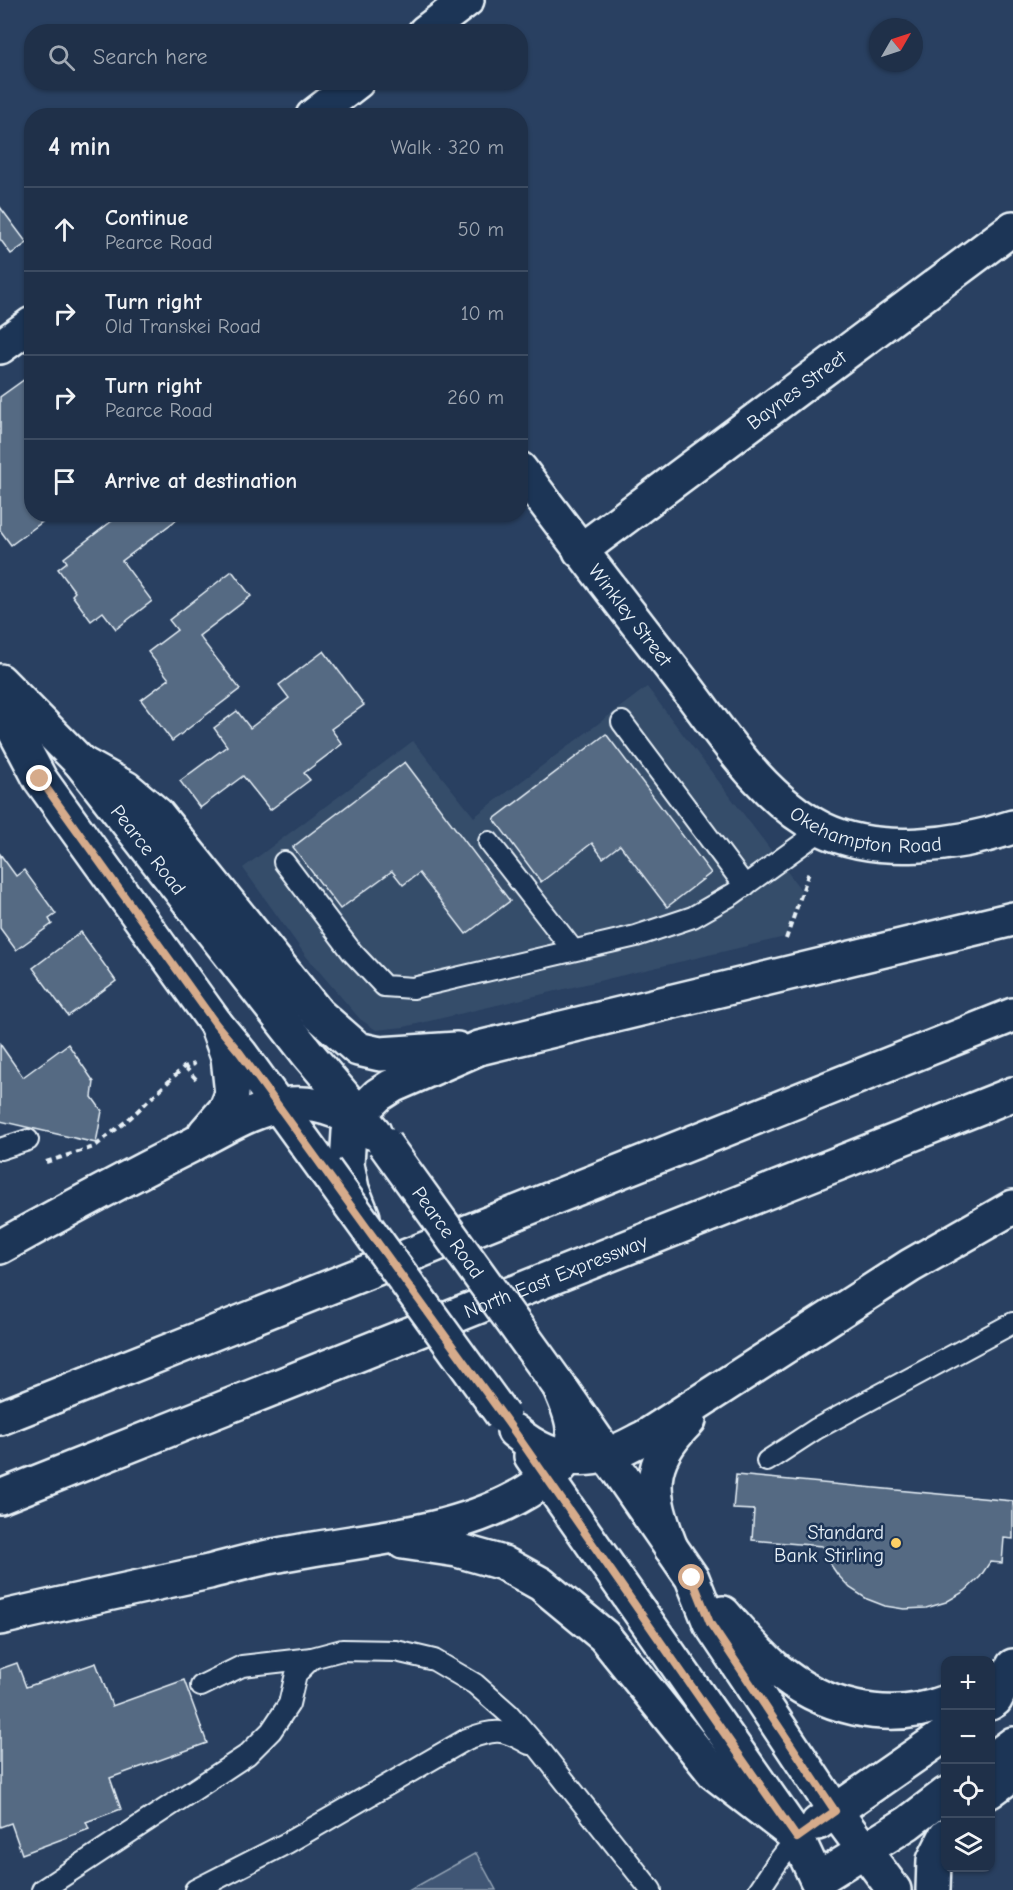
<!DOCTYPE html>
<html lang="en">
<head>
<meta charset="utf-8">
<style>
	:root { --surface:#1f3049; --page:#2c3c53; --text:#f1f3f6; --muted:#a1a9b4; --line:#3c4b61 }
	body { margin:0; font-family:"Comic Neue",sans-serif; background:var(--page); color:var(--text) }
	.controls { position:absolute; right:18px; bottom:18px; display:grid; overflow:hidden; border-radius:12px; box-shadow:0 2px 4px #0004 }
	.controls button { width:54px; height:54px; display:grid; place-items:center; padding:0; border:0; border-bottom:2px solid var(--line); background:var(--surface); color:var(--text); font:30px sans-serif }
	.compass { position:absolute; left:869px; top:18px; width:54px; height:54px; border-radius:50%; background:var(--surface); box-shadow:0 2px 4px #0004; rotate:51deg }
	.stop { position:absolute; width:18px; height:18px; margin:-14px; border:4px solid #d6ab8b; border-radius:50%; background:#fff }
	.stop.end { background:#d6ab8b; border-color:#fff; box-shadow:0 2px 6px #0008 }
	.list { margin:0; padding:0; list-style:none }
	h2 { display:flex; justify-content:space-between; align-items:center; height:78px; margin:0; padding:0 24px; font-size:26px }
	h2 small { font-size:20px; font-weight:400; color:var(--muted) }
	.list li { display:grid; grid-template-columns:39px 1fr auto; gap:18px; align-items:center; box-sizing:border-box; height:84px; padding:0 24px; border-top:2px solid var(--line) }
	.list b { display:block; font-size:22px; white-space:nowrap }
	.list p { margin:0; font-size:20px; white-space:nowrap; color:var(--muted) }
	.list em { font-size:20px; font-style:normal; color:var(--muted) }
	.icon { flex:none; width:33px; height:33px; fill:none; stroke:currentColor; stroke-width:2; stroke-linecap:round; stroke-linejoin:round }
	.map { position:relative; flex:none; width:1013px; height:1890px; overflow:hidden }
	.search { position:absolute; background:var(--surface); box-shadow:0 2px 4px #0004; left:24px; top:24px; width:504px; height:66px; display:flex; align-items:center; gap:15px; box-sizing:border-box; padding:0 21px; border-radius:24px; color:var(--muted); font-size:22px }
	.panel { position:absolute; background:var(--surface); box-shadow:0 2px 4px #0004; left:24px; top:108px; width:504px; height:414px; border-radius:24px }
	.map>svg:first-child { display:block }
</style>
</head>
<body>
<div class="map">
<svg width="1013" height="1890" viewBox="0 0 1013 1890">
	<rect width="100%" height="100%" fill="#294061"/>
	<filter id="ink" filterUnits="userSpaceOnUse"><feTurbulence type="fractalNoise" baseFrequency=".0167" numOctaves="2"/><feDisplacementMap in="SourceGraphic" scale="12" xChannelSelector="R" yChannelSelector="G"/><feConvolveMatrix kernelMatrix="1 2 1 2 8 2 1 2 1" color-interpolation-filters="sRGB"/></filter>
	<g filter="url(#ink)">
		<polygon fill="#364d6b" points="647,687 801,890 785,937 404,1027 376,1030 360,1019 306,956 243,868 413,741 474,817"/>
		<polygon fill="#415774" stroke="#94a4b6" stroke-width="1.5" points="476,1853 496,1890 410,1890"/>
		<g fill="#556a83" stroke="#e8f1f8" stroke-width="1.5">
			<polygon points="0,207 27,243 11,254 0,239"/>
			<polygon points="25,379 32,389 32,514 53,514 11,545 0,530 0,397"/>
			<polygon points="121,514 178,514 180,517 122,561 152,601 116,629 103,612 91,621 72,595 75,592 58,569 67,562 64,558"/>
			<polygon points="232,571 251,596 199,636 240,689 172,741 141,700 169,679 148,652 177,630 169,620"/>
			<polygon points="324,651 364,705 331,729 342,744 304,773 310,780 270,810 243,776 200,808 180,781 227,746 214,728 237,711 250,728 289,698 279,685"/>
			<polygon points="606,734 711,873 667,907 620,845 603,858 592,843 541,882 494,819"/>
			<polygon points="405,762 510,901 466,934 419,873 403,885 392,871 340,909 293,847"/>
			<polygon points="0,854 16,876 24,870 56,914 49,919 52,924 16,950 0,928"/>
			<polygon points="81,932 116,981 68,1016 33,968"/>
			<polygon points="0,1044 23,1077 68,1044 94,1082 92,1097 102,1111 96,1143 0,1121"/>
			<polygon points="736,1475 1013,1501 1013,1539 1004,1538 1002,1563 990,1562 980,1577 965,1591 946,1602 926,1608 904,1609 885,1606 867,1599 850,1588 837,1574 826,1558 822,1546 752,1540 754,1510 733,1509"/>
			<polygon points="17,1663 26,1687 96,1663 112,1706 184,1680 207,1743 110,1778 121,1809 86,1822 89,1829 22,1854 11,1823 0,1827 0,1669"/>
		</g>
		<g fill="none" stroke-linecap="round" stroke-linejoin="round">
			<defs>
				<g id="lane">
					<polyline points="622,722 745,886"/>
					<polyline points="489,842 573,950"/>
					<polyline points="284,862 352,952 384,986 413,988 636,936 693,917 733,894 823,829"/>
					<polyline points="0,1149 28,1140"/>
					<polyline points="767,1461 816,1429 1013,1323"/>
					<polyline points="201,1686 242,1666 312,1658 342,1650 396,1651 434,1660 475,1684 509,1714 541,1751 651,1890"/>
					<polyline points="42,1890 247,1755 271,1731 289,1704 296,1674 312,1658"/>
					<path d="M195,1890L287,1843L467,1739C495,1729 502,1728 529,1744"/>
					<polyline points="759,1890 777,1863 797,1837"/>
				</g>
				<g id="street">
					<polyline points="425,32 467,0"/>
					<polyline points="313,116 357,82"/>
					<polyline points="0,347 32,324"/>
					<path id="s1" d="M520,469C572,539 624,607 677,675C719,729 759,797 822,829C877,856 957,846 1013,827"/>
					<path id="s2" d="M580,551L1013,228"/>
				</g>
				<polyline id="secondary" points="864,1850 894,1890"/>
				<g id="primary">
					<path id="s3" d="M0,681L81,763L308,1054L374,1132"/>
					<polyline points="0,703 40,779 216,1024 240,1053 325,1170"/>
					<polyline points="563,1391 692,1578 710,1623 835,1811 864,1850"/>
					<polyline points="531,1456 797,1837 817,1880 908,1823 946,1794"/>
					<path d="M723,1613C739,1631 755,1650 774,1667C820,1707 887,1725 946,1702"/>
					<polyline points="990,1703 995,1700 1013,1666"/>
					<polyline points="990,1761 1013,1744"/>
					<polyline points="990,1791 1013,1774"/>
					<polyline points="818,1823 946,1734"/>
					<polyline points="933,1890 934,1860 946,1836"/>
				</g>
				<g id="highway">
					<polyline points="81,763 126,788 157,814 318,1014 358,1049 380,1054 457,1049"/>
					<polyline points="205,1133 226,1109 232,1094 228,1057 216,1024"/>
					<polyline points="363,1217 352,1189 347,1164 349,1132 354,1120 359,1114 378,1095 392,1086 479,1048 1013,919"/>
					<path d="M0,1247C63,1212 126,1178 190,1146C221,1130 255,1107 291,1104C320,1102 348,1114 371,1132"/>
					<polyline points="0,1418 1013,1015"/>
					<path d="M514,1431C540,1453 572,1465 606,1455C620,1451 633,1443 645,1437L910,1266L1013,1207"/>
					<path id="s4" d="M0,1497L1013,1094"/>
					<polyline points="403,1542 457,1550 503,1563 541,1584 604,1636 714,1773 797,1837"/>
					<path d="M671,1548C650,1493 644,1465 689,1420"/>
					<path d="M0,1618C69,1602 139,1587 209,1572C232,1566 255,1559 279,1555C364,1538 462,1536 536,1486C544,1480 555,1474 561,1466C582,1437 572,1415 559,1386"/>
				</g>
			</defs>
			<use href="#lane" stroke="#e8f1f8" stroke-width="24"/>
			<use href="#street" stroke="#e8f1f8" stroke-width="38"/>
			<use href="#secondary" stroke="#e8f1f8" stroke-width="38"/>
			<use href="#primary" stroke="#e8f1f8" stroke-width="38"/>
			<use href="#highway" stroke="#e8f1f8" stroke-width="38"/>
			<g stroke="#e8f1f8" stroke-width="4" stroke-dasharray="6 4.5" stroke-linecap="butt">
				<polyline points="786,939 809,872"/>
				<polyline points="185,1067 196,1079"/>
				<polyline points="46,1162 94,1147 130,1118 184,1067 195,1064"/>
			</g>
			<use href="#lane" stroke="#1d3557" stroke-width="20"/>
			<use href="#street" stroke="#1d3557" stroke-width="33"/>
			<use href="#secondary" stroke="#1d3557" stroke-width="33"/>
			<use href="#primary" stroke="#1d3557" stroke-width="33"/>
			<use href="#highway" stroke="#1d3557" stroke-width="33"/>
			<defs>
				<g id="primary-bridge">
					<path id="s5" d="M384,1143L559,1386"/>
					<polyline points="325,1170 503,1416"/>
				</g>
			</defs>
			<use href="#primary-bridge" stroke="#e8f1f8" stroke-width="38" stroke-linecap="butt"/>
			<use href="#primary-bridge" stroke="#1d3557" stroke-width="33"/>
		</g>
	</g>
	<g fill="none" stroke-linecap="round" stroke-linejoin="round" filter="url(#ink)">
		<polyline stroke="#d6ab8b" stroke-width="8" points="40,779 216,1024 240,1053 514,1431 797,1838 835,1811 710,1623 692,1578"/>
	</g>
	<circle fill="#ffd166" stroke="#1d3557" stroke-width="2" cx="896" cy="1543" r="6"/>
	<g text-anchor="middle" stroke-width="5" stroke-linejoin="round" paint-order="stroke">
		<g font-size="20" fill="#e8f1f8" stroke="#1d3557">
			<text dy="7" stroke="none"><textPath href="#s2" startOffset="270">Baynes Street</textPath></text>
			<text dy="7" stroke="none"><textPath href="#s1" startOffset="183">Winkley Street</textPath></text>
			<text dy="7" stroke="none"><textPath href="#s1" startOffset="516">Okehampton Road</textPath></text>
			<text dy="7" stroke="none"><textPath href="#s3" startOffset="225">Pearce Road</textPath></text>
			<text dy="7" stroke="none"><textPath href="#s5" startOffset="110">Pearce Road</textPath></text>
			<text dy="7" stroke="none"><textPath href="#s4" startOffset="598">North East Expressway</textPath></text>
		</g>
		<g font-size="20" fill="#e8f1f8" stroke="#1d3557" text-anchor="end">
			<text x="884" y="1539">Standard<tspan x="884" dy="23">Bank Stirling</tspan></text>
		</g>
	</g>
</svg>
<div class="controls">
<button>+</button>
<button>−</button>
<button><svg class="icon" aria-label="locate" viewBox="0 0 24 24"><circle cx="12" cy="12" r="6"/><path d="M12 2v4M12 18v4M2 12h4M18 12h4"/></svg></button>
<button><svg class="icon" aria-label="layers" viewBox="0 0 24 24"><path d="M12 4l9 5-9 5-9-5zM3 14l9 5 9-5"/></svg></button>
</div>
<svg class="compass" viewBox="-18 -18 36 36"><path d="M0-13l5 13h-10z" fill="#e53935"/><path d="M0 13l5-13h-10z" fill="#a1a9b4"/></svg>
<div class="stop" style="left:692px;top:1578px"></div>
<div class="stop end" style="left:40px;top:779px"></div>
<div class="search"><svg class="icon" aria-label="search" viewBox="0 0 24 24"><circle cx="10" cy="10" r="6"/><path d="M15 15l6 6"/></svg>Search here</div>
<section class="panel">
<h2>4 min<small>Walk · 320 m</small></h2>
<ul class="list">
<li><svg class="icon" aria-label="ahead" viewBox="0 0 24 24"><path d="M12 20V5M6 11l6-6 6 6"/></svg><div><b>Continue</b><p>Pearce Road</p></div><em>50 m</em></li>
<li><svg class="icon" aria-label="right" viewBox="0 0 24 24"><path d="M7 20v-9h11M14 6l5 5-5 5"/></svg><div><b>Turn right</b><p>Old Transkei Road</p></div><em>10 m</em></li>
<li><svg class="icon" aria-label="right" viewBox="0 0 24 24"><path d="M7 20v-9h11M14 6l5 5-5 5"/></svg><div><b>Turn right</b><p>Pearce Road</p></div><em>260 m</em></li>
<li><svg class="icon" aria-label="arrive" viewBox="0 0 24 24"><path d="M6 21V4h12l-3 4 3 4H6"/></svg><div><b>Arrive at destination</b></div></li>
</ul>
</section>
</div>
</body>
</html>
